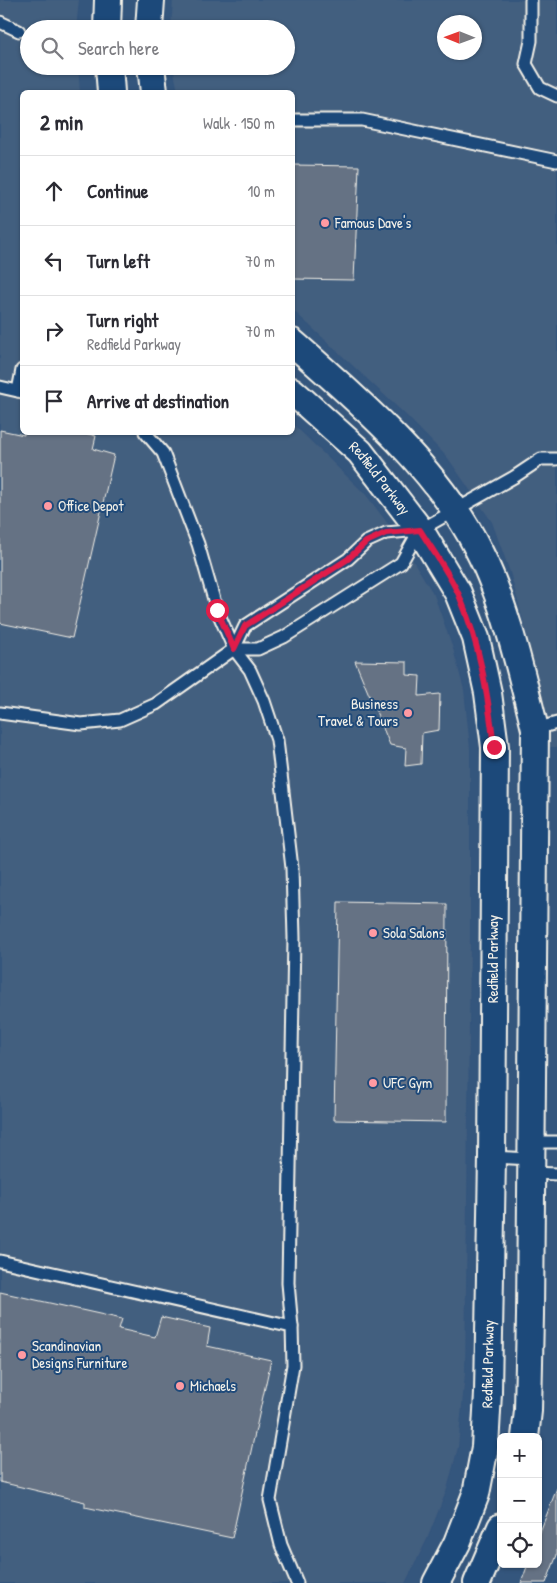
<!DOCTYPE html>
<html lang="en">
<head>
<meta charset="utf-8">
<style>
	:root { --surface:#fff; --page:#f2f2f3; --text:#2b2b33; --muted:#7c7c81; --line:#e1e1e2 }
	body { margin:0; font-family:"Patrick Hand",sans-serif; background:var(--page); color:var(--text) }
	.controls { position:absolute; right:15px; bottom:15px; display:grid; overflow:hidden; border-radius:8px; box-shadow:0 1px 4px #0004 }
	.controls button { width:45px; height:45px; display:grid; place-items:center; padding:0; border:0; border-bottom:1px solid var(--line); background:var(--surface); color:var(--text); font:25px sans-serif }
	.compass { position:absolute; left:437px; top:15px; width:45px; height:45px; border-radius:50%; background:var(--surface); box-shadow:0 1px 4px #0004; rotate:271deg }
	.stop { position:absolute; width:15px; height:15px; margin:-11px; border:4px solid #e11d48; border-radius:50%; background:#fff }
	.stop.end { background:#e11d48; border-color:#fff; box-shadow:0 1px 5px #0008 }
	.list { margin:0; padding:0; list-style:none }
	h2 { display:flex; justify-content:space-between; align-items:center; height:65px; margin:0; padding:0 20px; font-size:21px }
	h2 small { font-size:16px; font-weight:400; color:var(--muted) }
	.list li { display:grid; grid-template-columns:32px 1fr auto; gap:15px; align-items:center; box-sizing:border-box; height:70px; padding:0 20px; border-top:1px solid var(--line) }
	.list b { display:block; font-size:19px; white-space:nowrap }
	.list p { margin:0; font-size:16px; white-space:nowrap; color:var(--muted) }
	.list em { font-size:16px; font-style:normal; color:var(--muted) }
	.icon { flex:none; width:28px; height:28px; fill:none; stroke:currentColor; stroke-width:2; stroke-linecap:round; stroke-linejoin:round }
	.map { position:relative; flex:none; width:557px; height:1583px; overflow:hidden }
	.search { position:absolute; background:var(--surface); box-shadow:0 1px 4px #0004; left:20px; top:20px; width:275px; height:55px; display:flex; align-items:center; gap:12px; box-sizing:border-box; padding:0 18px; border-radius:28px; color:var(--muted); font-size:19px }
	.panel { position:absolute; background:var(--surface); box-shadow:0 1px 4px #0004; left:20px; top:90px; width:275px; height:345px; border-radius:8px }
	.map>svg:first-child { display:block }
</style>
</head>
<body>
<div class="map">
<svg width="557" height="1583" viewBox="0 0 557 1583">
	<rect width="100%" height="100%" fill="#34567d"/>
	<filter id="ink" filterUnits="userSpaceOnUse"><feTurbulence type="fractalNoise" baseFrequency=".02" numOctaves="2"/><feDisplacementMap in="SourceGraphic" scale="10" xChannelSelector="R" yChannelSelector="G"/><feConvolveMatrix kernelMatrix="1 2 1 2 8 2 1 2 1" color-interpolation-filters="sRGB"/></filter>
	<g filter="url(#ink)">
		<g fill="#435e7f" fill-rule="evenodd">
			<polygon points="0,0 79,0 76,29 29,29 29,66 78,66 80,92 22,92 22,432 292,432 293,424 366,495 401,541 434,595 453,649 464,690 470,748 470,939 465,1374 458,1447 447,1489 427,1539 405,1583 0,1583"/>
			<path d="M173,0H557V747H545L538,684L527,635L510,572L492,522L448,458L407,416L293,310L292,92H178L173,66H286V29H171ZM444,22H474V52H444Z"/>
		</g>
		<g fill="#657284" stroke="#f4f1e8">
			<polygon points="292,165 359,166 354,280 292,279"/>
			<polygon points="0,430 24,435 24,432 81,432 96,436 93,449 114,455 72,638 0,623"/>
			<polygon points="355,661 407,662 407,675 420,676 419,696 440,694 439,730 422,733 421,764 405,766 406,748 390,745"/>
			<polygon points="338,902 447,904 446,1122 334,1120"/>
			<polygon points="0,1292 122,1319 119,1329 155,1337 161,1317 210,1328 207,1346 271,1360 232,1538 85,1507 85,1502 0,1482"/>
			<polygon points="557,1488 557,1555 546,1583 521,1583 528,1564 538,1564 538,1537"/>
		</g>
		<g fill="none" stroke-linecap="round" stroke-linejoin="round">
			<defs>
				<g id="service">
					<polyline points="531,0 531,41 526,64 540,88 557,96"/>
					<polyline points="0,22 19,31"/>
					<polyline points="292,120 362,120 557,161"/>
					<polyline points="0,387 22,392"/>
					<polyline points="18,391 22,370"/>
					<polyline points="145,432 163,453 198,544 217,610 234,649 250,670 264,701 277,740 292,868 294,938 288,1283 292,1327"/>
					<polyline points="234,649 258,649 284,637 401,563 419,531"/>
					<polyline points="0,713 81,724 120,720 156,704 234,649 245,626 348,559 366,542 386,533 420,530 514,477 541,459 557,459"/>
					<polyline points="535,729 557,723"/>
					<polyline points="531,1142 557,1142"/>
					<polyline points="492,1157 531,1159"/>
					<polyline points="531,1173 557,1174"/>
					<polyline points="0,1261 292,1327 293,1365 270,1500 281,1545 297,1583"/>
				</g>
				<g id="tertiary">
					<polyline points="107,29 108,0"/>
					<polyline points="149,29 151,0"/>
					<polyline points="109,66 111,92"/>
					<polyline points="151,66 154,92"/>
					<path d="M292,342C358,400 439,470 478,549C505,601 521,672 535,729L530,1315L528,1411L525,1437"/>
					<path id="s1" d="M292,391L360,452L420,530L458,593L476,638L488,693L495,747L492,1157L488,1393L485,1447L476,1494L457,1543L436,1583"/>
					<polyline points="477,1583 501,1527"/>
				</g>
			</defs>
			<use href="#service" stroke="#f4f1e8" stroke-width="15"/>
			<use href="#tertiary" stroke="#f4f1e8" stroke-width="30"/>
			<use href="#service" stroke="#1f4a7a" stroke-width="11"/>
			<use href="#tertiary" stroke="#1f4a7a" stroke-width="26"/>
		</g>
	</g>
	<g fill="none" stroke-linecap="round" stroke-linejoin="round" filter="url(#ink)">
		<path stroke="#e11d48" stroke-width="6" d="M217,610L234,649L245,626L348,559L366,542L386,533L420,530C433,551 449,573 459,595C480,644 488,695 494,747"/>
	</g>
	<g fill="#ff9aa2" stroke="#1f4a7a" stroke-width="2">
		<circle cx="325" cy="223" r="5"/>
		<circle cx="48" cy="506" r="5"/>
		<circle cx="408" cy="713" r="5"/>
		<circle cx="373" cy="933" r="5"/>
		<circle cx="373" cy="1083" r="5"/>
		<circle cx="22" cy="1355" r="5"/>
		<circle cx="180" cy="1386" r="5"/>
	</g>
	<g text-anchor="middle" stroke-width="4" stroke-linejoin="round" paint-order="stroke">
		<g font-size="15" fill="#f4f1e8" stroke="#1f4a7a" text-anchor="start">
			<text x="335" y="228">Famous Dave's</text>
			<text x="58" y="511">Office Depot</text>
			<text x="398" y="709" text-anchor="end">Business<tspan x="398" dy="17">Travel &amp; Tours</tspan></text>
			<text x="383" y="938">Sola Salons</text>
			<text x="383" y="1088">UFC Gym</text>
			<text x="32" y="1351">Scandinavian<tspan x="32" dy="17">Designs Furniture</tspan></text>
			<text x="190" y="1391">Michaels</text>
		</g>
		<g font-size="15" fill="#f4f1e8" stroke="#1f4a7a">
			<text dy="5" stroke="none"><textPath href="#s1" startOffset="124">Redfield Parkway</textPath></text>
			<text transform="translate(493 959) rotate(-90)" y="5">Redfield Parkway</text>
			<text transform="translate(488 1364) rotate(-89)" y="5">Redfield Parkway</text>
		</g>
	</g>
</svg>
<div class="controls">
<button>+</button>
<button>−</button>
<button><svg class="icon" aria-label="locate" viewBox="0 0 24 24"><circle cx="12" cy="12" r="6"/><path d="M12 2v4M12 18v4M2 12h4M18 12h4"/></svg></button>
</div>
<svg class="compass" viewBox="-18 -18 36 36"><path d="M0-13l5 13h-10z" fill="#e53935"/><path d="M0 13l5-13h-10z" fill="#7c7c81"/></svg>
<div class="stop" style="left:217px;top:610px"></div>
<div class="stop end" style="left:494px;top:747px"></div>
<div class="search"><svg class="icon" aria-label="search" viewBox="0 0 24 24"><circle cx="10" cy="10" r="6"/><path d="M15 15l6 6"/></svg>Search here</div>
<section class="panel">
<h2>2 min<small>Walk · 150 m</small></h2>
<ul class="list">
<li><svg class="icon" aria-label="ahead" viewBox="0 0 24 24"><path d="M12 20V5M6 11l6-6 6 6"/></svg><div><b>Continue</b></div><em>10 m</em></li>
<li><svg class="icon" aria-label="left" viewBox="0 0 24 24"><path d="M17 20v-9H6M10 6l-5 5 5 5"/></svg><div><b>Turn left</b></div><em>70 m</em></li>
<li><svg class="icon" aria-label="right" viewBox="0 0 24 24"><path d="M7 20v-9h11M14 6l5 5-5 5"/></svg><div><b>Turn right</b><p>Redfield Parkway</p></div><em>70 m</em></li>
<li><svg class="icon" aria-label="arrive" viewBox="0 0 24 24"><path d="M6 21V4h12l-3 4 3 4H6"/></svg><div><b>Arrive at destination</b></div></li>
</ul>
</section>
</div>
</body>
</html>
